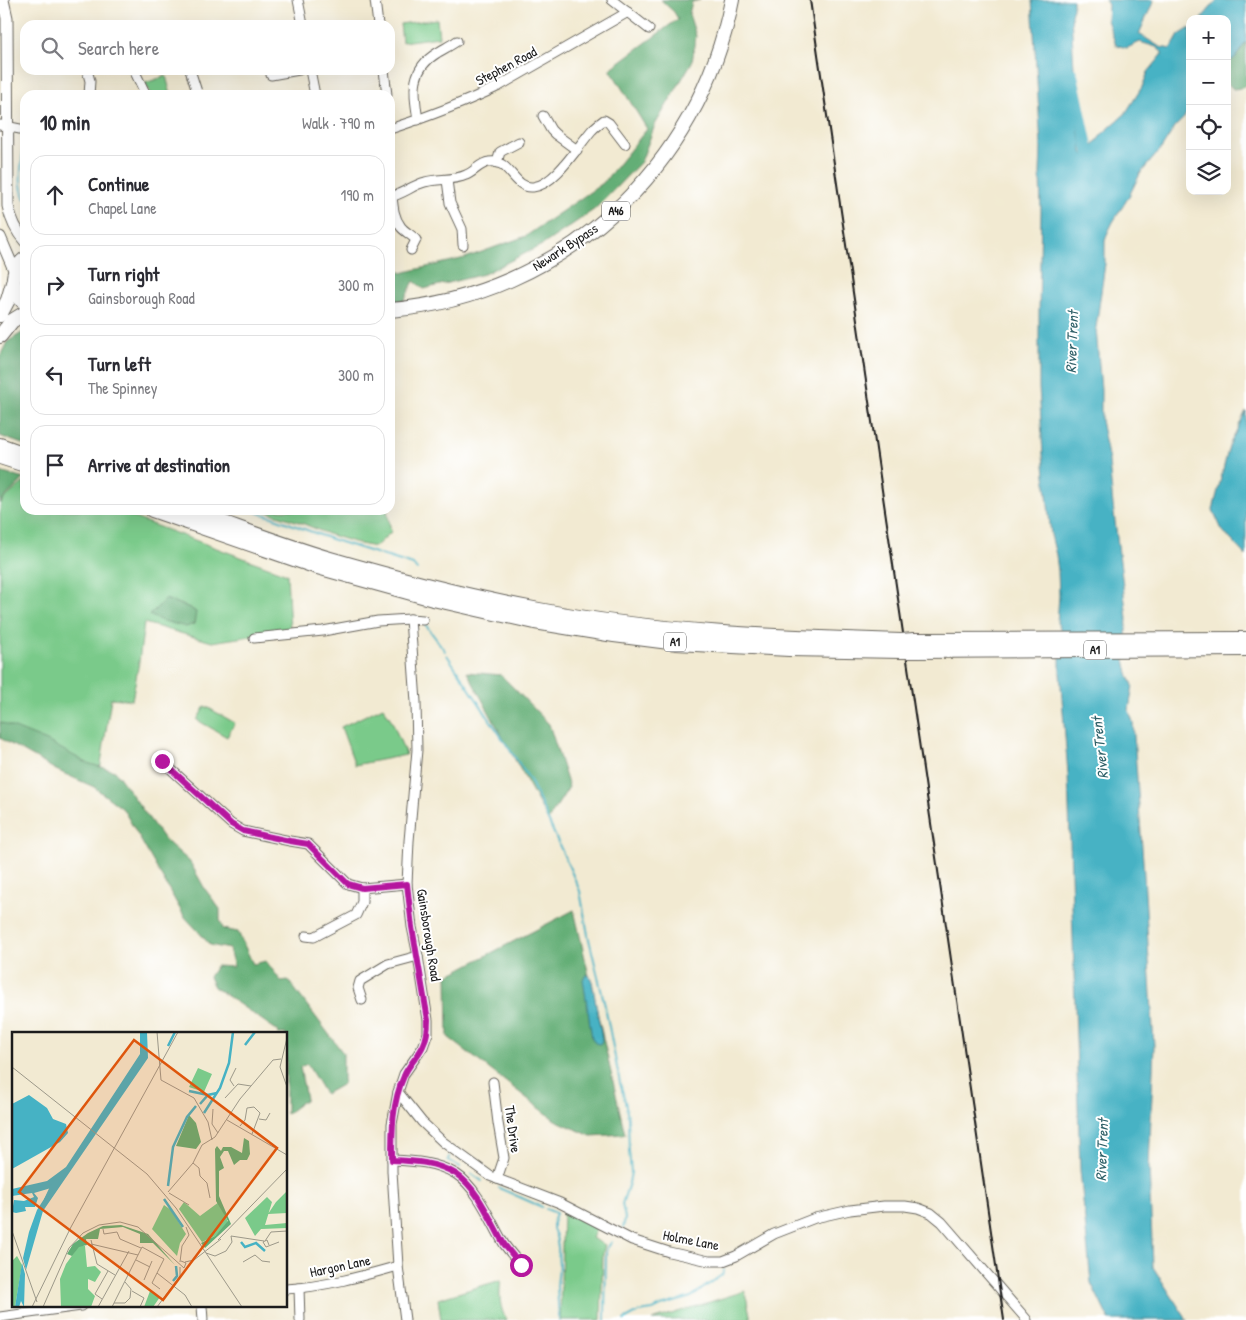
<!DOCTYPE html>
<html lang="en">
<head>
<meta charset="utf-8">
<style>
	:root { --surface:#fff; --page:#f7f7f7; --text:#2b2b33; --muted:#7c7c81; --line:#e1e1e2 }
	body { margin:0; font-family:"Patrick Hand",sans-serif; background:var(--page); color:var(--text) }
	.controls { position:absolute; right:15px; top:15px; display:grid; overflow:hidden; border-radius:10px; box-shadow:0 5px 20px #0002 }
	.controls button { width:45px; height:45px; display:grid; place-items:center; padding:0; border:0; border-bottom:1px solid var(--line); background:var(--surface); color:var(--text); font:25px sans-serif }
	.stop { position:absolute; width:15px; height:15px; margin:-11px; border:4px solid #b5179e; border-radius:50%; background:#fff }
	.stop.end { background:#b5179e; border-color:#fff; box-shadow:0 1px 5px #0008 }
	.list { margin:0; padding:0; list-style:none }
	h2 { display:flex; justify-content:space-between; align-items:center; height:65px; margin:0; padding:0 20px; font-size:21px }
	h2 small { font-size:16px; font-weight:400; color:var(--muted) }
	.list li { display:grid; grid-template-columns:32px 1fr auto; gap:15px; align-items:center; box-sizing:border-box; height:80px; margin:0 10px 10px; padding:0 10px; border:1px solid var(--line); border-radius:15px }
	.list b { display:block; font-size:19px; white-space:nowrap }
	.list p { margin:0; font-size:16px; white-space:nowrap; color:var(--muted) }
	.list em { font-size:16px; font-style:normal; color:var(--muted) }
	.icon { flex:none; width:28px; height:28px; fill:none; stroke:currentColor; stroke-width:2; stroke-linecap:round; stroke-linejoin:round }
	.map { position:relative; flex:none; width:1246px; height:1320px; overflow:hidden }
	.search { position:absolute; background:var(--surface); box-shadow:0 5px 20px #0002; left:20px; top:20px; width:375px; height:55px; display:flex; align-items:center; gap:12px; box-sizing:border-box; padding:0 18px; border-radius:15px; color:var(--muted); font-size:19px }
	.panel { position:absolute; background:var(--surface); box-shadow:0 5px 20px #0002; left:20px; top:90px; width:375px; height:425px; border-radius:15px }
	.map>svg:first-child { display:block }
</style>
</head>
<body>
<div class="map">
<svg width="1246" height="1320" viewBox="0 0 1246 1320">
	<rect width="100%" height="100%" fill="#fff"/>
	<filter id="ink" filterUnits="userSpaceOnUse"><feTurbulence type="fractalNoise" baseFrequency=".02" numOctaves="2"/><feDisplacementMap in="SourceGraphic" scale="10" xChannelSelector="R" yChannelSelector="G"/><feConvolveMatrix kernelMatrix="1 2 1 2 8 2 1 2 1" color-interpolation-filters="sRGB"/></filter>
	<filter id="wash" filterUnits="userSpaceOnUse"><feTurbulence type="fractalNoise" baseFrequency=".0096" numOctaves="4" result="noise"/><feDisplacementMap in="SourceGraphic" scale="20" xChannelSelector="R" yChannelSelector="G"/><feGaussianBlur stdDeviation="1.12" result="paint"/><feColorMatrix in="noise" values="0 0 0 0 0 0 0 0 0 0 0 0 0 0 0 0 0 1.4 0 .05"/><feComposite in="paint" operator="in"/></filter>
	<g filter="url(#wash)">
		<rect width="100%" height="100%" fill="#f2ead2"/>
		<g fill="#7aca8a" stroke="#4b7353" fill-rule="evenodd">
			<polygon points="437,19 439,37 402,42 400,24"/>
			<polygon points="166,76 171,95 151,95 145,83"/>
			<path d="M24,482L25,510H113L287,574L290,630L212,642L144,623L139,662L132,700L111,698L99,777L0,727V506L3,500ZM165,599L190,608L196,612L150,615L157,608Z"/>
			<polygon points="262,510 387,510 391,532 375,547 360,544 328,534 302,523"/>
			<polygon points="205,706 235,723 227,737 197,720"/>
			<polygon points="383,707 392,721 406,755 355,765 341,727"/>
			<polygon points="563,1210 597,1228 592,1238 605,1245 603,1253 601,1320 560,1320"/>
			<path d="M501,1280C499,1292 499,1309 507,1320H441L438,1299Z"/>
			<polygon points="745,1291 751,1320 652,1320"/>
		</g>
		<g fill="#63ae76" stroke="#406549">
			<polygon points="661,0 700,0 692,2 689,14 696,36 692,62 655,125 641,162 595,209 544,244 484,274 424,289 414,281 403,302 390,303 390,257 401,273 465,258 526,236 603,183 647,129 610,69 678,19 674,12"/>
			<polygon points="1246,42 1246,84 1242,88 1233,89 1227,83 1227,63 1235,58"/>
			<polygon points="25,331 25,445 0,436 0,356 7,342"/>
			<polygon points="0,472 24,479 2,500 0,504"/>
			<polygon points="165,599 190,608 196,612 194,624 186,627 160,620 149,615 157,608"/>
			<polygon points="467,672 501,675 549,724 569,787 548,820"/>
			<polygon points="0,722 47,741 87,763 115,771 163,838 190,862 205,889 220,909 220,920 223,929 238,932 253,964 266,961 281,981 288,980 343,1053 343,1084 325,1094 307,1064 300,1067 306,1099 286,1114 286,1034 278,1034 278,1031 214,987 209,977 216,966 234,967 229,949 210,945 197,930 184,916 123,809 94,787 56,770 0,738"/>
			<polygon points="574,910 625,1134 591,1136 555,1120 448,1037 447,976"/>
		</g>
		<g fill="#46b2c4" stroke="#316770">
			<polygon points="1032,0 1073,0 1073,8 1071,14 1076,104 1079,133 1082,144 1082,152 1084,155 1088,153 1102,134 1125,114 1142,87 1148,72 1162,55 1162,52 1156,47 1140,42 1127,48 1116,45 1107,20 1108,5 1105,0 1154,0 1139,34 1160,47 1171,49 1179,35 1190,28 1190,105 1184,118 1175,127 1161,149 1140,174 1128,198 1113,222 1108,232 1105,241 1105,264 1096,328 1101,389 1101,420 1109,461 1113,505 1127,618 1125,659 1128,674 1133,685 1129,710 1133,722 1144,875 1154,1046 1149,1166 1153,1267 1187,1320 1109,1320 1091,1283 1080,1170 1068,774 1060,673 1060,627 1057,623 1059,596 1058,571 1056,555 1051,535 1043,455 1039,387 1039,314 1041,212 1040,174 1041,146"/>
			<polygon points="1217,0 1246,0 1246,42 1235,58 1227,63 1227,19 1201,19"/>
			<polygon points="1246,411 1246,556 1222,530 1213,510 1229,446"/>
			<polygon points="586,975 589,975 592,981 602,1039 601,1043 599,1044 595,1043 592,1038 583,979"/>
		</g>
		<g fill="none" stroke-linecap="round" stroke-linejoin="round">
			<g stroke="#46b2c4" stroke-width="2">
				<path d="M24,146C22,163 17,183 25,199"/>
				<polyline points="250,510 272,517 331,539 413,565 417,570"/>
				<polyline points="425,624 445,651"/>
				<polyline points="447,655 530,780 580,891 588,935 605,1006 620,1083 625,1101 628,1117 629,1151 631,1172 629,1183 622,1204 625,1218 623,1228"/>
				<polyline points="449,1157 448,1160 460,1167"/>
				<polyline points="472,1174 482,1181"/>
				<polyline points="499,1188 542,1207"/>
				<polyline points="546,1209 556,1213 553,1223 553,1229 556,1236 558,1247 559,1268 557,1286 559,1320"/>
				<polyline points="605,1320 606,1252 607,1248 612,1242"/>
				<polyline points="624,1320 639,1312 653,1310 661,1306 691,1297 719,1277 722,1275 724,1270"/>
			</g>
			<polyline stroke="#46b2c4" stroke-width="11" points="1072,73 1092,167"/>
		</g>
	</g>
	<g filter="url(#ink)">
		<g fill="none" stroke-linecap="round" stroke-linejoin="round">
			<defs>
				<g id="minor">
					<polyline points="298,0 303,25"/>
					<polyline points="375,0 378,25"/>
					<polyline points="612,0 649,29"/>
					<polyline points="87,70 90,81 89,95"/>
					<polyline points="134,70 146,95"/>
					<polyline points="190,70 198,95"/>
					<polyline points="310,70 315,95"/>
					<polyline points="384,70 387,95"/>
					<polyline points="271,75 299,70"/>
					<polyline points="543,116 551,130 555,134 577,150"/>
					<path d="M418,120C414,93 409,70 437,53C443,49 450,46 457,41"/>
					<polyline points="0,125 25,130"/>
					<path d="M390,129C427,117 464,103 499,86L628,12"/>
					<polyline points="497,163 500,152 519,142"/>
					<polyline points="447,180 450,203 462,229 463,245"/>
					<path d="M392,196C393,207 394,218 401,227C405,232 412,235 416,240L411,250"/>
					<path d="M390,197C403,194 413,185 425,182C438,178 453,181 466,175C474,172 480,163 489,162C510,158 513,189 533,187C555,185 578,146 592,130C596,126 600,123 604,120L609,123L625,144"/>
					<polyline points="254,638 323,631 378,621 410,619"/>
					<polyline points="162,761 231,824 243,831 290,841 308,844 348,884 362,888 407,884"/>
					<polyline points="306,936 314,937 356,915 362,902 362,888"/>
					<polyline points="362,1000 358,988 360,981 388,964 418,956"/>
					<polyline points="493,1082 498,1123 504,1158 497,1179"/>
					<polyline points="398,1092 422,1122 443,1142 490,1176 560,1203 632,1240 669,1252 709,1261 723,1261 736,1256 774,1234 815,1218 850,1210 884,1206 905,1206 918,1208 931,1213 942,1222 1027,1320"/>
					<path d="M392,1160C414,1161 436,1162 456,1174C478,1188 491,1222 504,1244C509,1251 515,1258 521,1265"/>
					<polyline points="299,1288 300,1320"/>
					<path d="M286,1289C323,1287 363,1276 398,1266"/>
					<polyline points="202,1306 203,1320"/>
					<polyline points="0,1317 81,1306"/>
					<polyline points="405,1320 398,1266 392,1171 392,1124 398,1092 404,1074 423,1047 428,1033 428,1020 418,956 412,927 407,884 409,841 417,750 416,702 410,619 423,620"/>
				</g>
				<g id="major">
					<path d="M3,0L7,18L8,206C11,220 16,231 25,241"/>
					<polyline points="0,237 15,272"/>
				</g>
				<g id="highway">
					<path d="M25,259C10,271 10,291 25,303"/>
					<path d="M390,310C561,296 700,168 732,0"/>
					<polyline points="0,315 8,300 13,283"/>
					<polyline points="0,336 12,321 25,313"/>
					<polyline points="0,445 25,454"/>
					<polyline points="0,457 25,465"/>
					<polyline points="152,510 314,566 433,599 535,622 614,635 677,643 789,649 902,651"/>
					<path d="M187,510C234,526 282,545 330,559C399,579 469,597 539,610C659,633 780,637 901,641"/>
					<polyline points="914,640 1246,639"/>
					<polyline points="915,651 1246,649"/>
				</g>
			</defs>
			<use href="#minor" stroke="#67645c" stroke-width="11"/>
			<use href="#major" stroke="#67645c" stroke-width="13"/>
			<use href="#highway" stroke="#67645c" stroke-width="16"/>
			<use href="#minor" stroke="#fff" stroke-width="9"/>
			<use href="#major" stroke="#fff" stroke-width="11"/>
			<use href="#highway" stroke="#fff" stroke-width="14"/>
			<polyline stroke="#1c1c1c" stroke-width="2" points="810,0 1004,1320"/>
			<defs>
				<g id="highway-bridge">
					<polyline points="901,641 914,640"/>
					<polyline points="902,651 915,651"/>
				</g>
			</defs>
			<use href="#highway-bridge" stroke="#67645c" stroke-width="16" stroke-linecap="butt"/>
			<use href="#highway-bridge" stroke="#fff" stroke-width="14"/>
		</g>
	</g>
	<g fill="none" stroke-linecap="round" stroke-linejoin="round" filter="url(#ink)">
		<path stroke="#b5179e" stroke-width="6" d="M162,761L231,824L243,831L290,841L308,844L348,884L362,888L407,884L412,927L428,1020C428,1029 427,1038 423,1046C418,1057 408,1065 404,1076C392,1102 392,1131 392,1160C414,1161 436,1162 456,1174C478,1188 491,1222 504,1244C509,1251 515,1258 521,1265"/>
	</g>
	<g text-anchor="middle" stroke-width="4" stroke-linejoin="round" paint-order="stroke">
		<g fill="#fff" stroke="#606060" stroke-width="1">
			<rect x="602" y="201.5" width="28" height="19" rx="4"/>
			<rect x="664" y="632.5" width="22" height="19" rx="4"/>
			<rect x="1084" y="640.5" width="22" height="19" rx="4"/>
		</g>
		<g font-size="12" font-weight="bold" fill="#1c1c1c">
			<text x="616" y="215">A46</text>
			<text x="675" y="646">A1</text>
			<text x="1095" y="654">A1</text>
		</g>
		<g font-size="14" fill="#1c1c1c" stroke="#fff">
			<text transform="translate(506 66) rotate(-28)" y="5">Stephen Road</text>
			<text transform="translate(565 247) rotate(-33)" y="5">Newark Bypass</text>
			<text transform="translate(429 935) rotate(81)" y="5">Gainsborough Road</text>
			<text transform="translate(513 1129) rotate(82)" y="5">The Drive</text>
			<text transform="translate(691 1240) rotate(11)" y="5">Holme Lane</text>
			<text transform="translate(340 1266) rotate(-12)" y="5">Hargon Lane</text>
		</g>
		<g font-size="15" font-style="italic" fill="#2f6068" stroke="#fff">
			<text transform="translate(1072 342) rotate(-88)" y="5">River Trent</text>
			<text transform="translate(1100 748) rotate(-96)" y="5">River Trent</text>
			<text transform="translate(1102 1150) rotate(-88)" y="5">River Trent</text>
		</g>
	</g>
	<g transform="translate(12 1032)">
		<rect width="275" height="275" fill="#f2ead2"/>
		<path d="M186,36L200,42L192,60L177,55ZM275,159V181L256,182L264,170ZM255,165L260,170L253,193L275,191V196L249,197L243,204L233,186ZM172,170L188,184L207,170L216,190L203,204L190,210L167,177ZM152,173L159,178L174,202L168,211L165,224L140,197ZM67,214H73L75,235L83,234L89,240L83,250L76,247V257L83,264L79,275H49L48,247L54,232ZM5,224L10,233L3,275H0V229ZM138,259L148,265L141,275H132Z" fill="#7aca8a"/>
		<path d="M177,83L184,91L189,110L184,117L164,114ZM232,106L237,109L238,122L235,128H228L222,133L216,119H212L208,125L212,136L207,139V164L219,192L193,216L189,211L203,204L216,189L204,169L203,117L205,114L209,119L211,115H219L230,121ZM109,193L136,202L163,233L141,211H128V202L111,195L88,197L86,207H74L75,213L67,215L60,224L55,222L61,212L76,201L91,194Z" fill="#63ae76"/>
		<path d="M128,0H135L136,26L31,179L14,238L11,226L17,200L25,178L39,156L22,161L26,166L23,175H13L14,179L4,181L0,180L2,168L12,169L22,165L20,161L0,164V157L35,149L54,135L128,22ZM17,63L35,76L41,87L54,92L56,101L48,110L0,137V72ZM10,231L13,242L12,275L9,269L7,275H3Z" fill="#46b2c4"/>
		<path fill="none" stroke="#46b2c4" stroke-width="2.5" d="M233,13L243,0M156,14L163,0M177,59L196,63M188,72L196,63L205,61M192,81L208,56L217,31L221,0M156,154L161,115L175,85L184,74M152,167L171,195M33,168L40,153M229,210L233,215L244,211L253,219M161,249L165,244L164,234"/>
		<path fill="none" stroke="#9c9889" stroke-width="1" d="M145,0L149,48L182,66L196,90L200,108M275,6L268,35L275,55M0,35L135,142L164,176L230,275M222,54L218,48L224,36M213,66L226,52L239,54M201,77L200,92L206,101M247,87L254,88L258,81M215,88L275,123M228,94L233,88L235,76L242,75L248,81L240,102M181,131L187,136L188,144L195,151L198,166M156,160L181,131L190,113L203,105L228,67L261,28L269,27M157,161L177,173M91,197L92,202L105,200L108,207L129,216M0,199L25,270M219,204L252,209M79,208L85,232L103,243M206,208L275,137M253,209L259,200L275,199M79,212L126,223M257,213L255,208L251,210L254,215L267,210M194,221L203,224L214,219L220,210L219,204M124,228L138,235M168,230L170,214L177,203L174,195M173,230L182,228L209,207M231,230L243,223L250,229L258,230M145,241L173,263L180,275M132,248L140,229M120,259L132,266L128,275M90,267L83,262L96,239M102,271H113L118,266L119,257L113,250M20,275L59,195L166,0M31,275L57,216L71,201L87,193L108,190L126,195L172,236L174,231L169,229M86,275L117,219M100,275L130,215L152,227L140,251L148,257M145,275L168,244V235"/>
		<path fill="#de560d" fill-opacity="0.15" stroke="#de560d" stroke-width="2.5" d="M122,8L265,116L151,268L7,160Z"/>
		<rect width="275" height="275" fill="none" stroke="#1c1c1c" stroke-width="2.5"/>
	</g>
</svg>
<div class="controls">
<button>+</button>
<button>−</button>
<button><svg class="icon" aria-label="locate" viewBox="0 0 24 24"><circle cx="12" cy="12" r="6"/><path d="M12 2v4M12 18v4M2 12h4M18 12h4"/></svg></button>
<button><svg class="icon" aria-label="layers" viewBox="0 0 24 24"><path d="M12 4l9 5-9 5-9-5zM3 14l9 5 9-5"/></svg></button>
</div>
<div class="stop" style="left:521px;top:1265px"></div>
<div class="stop end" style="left:162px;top:761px"></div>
<div class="search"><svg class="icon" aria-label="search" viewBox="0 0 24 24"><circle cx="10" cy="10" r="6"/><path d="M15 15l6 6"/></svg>Search here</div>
<section class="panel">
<h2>10 min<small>Walk · 790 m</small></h2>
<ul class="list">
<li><svg class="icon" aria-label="ahead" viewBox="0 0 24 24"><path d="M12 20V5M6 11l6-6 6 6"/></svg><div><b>Continue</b><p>Chapel Lane</p></div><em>190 m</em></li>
<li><svg class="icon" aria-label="right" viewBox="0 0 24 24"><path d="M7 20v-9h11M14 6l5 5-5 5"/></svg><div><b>Turn right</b><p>Gainsborough Road</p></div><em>300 m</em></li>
<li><svg class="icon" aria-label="left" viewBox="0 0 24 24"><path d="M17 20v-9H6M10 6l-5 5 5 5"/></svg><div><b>Turn left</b><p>The Spinney</p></div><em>300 m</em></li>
<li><svg class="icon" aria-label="arrive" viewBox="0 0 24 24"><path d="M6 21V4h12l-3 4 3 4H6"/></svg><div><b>Arrive at destination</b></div></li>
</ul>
</section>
</div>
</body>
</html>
